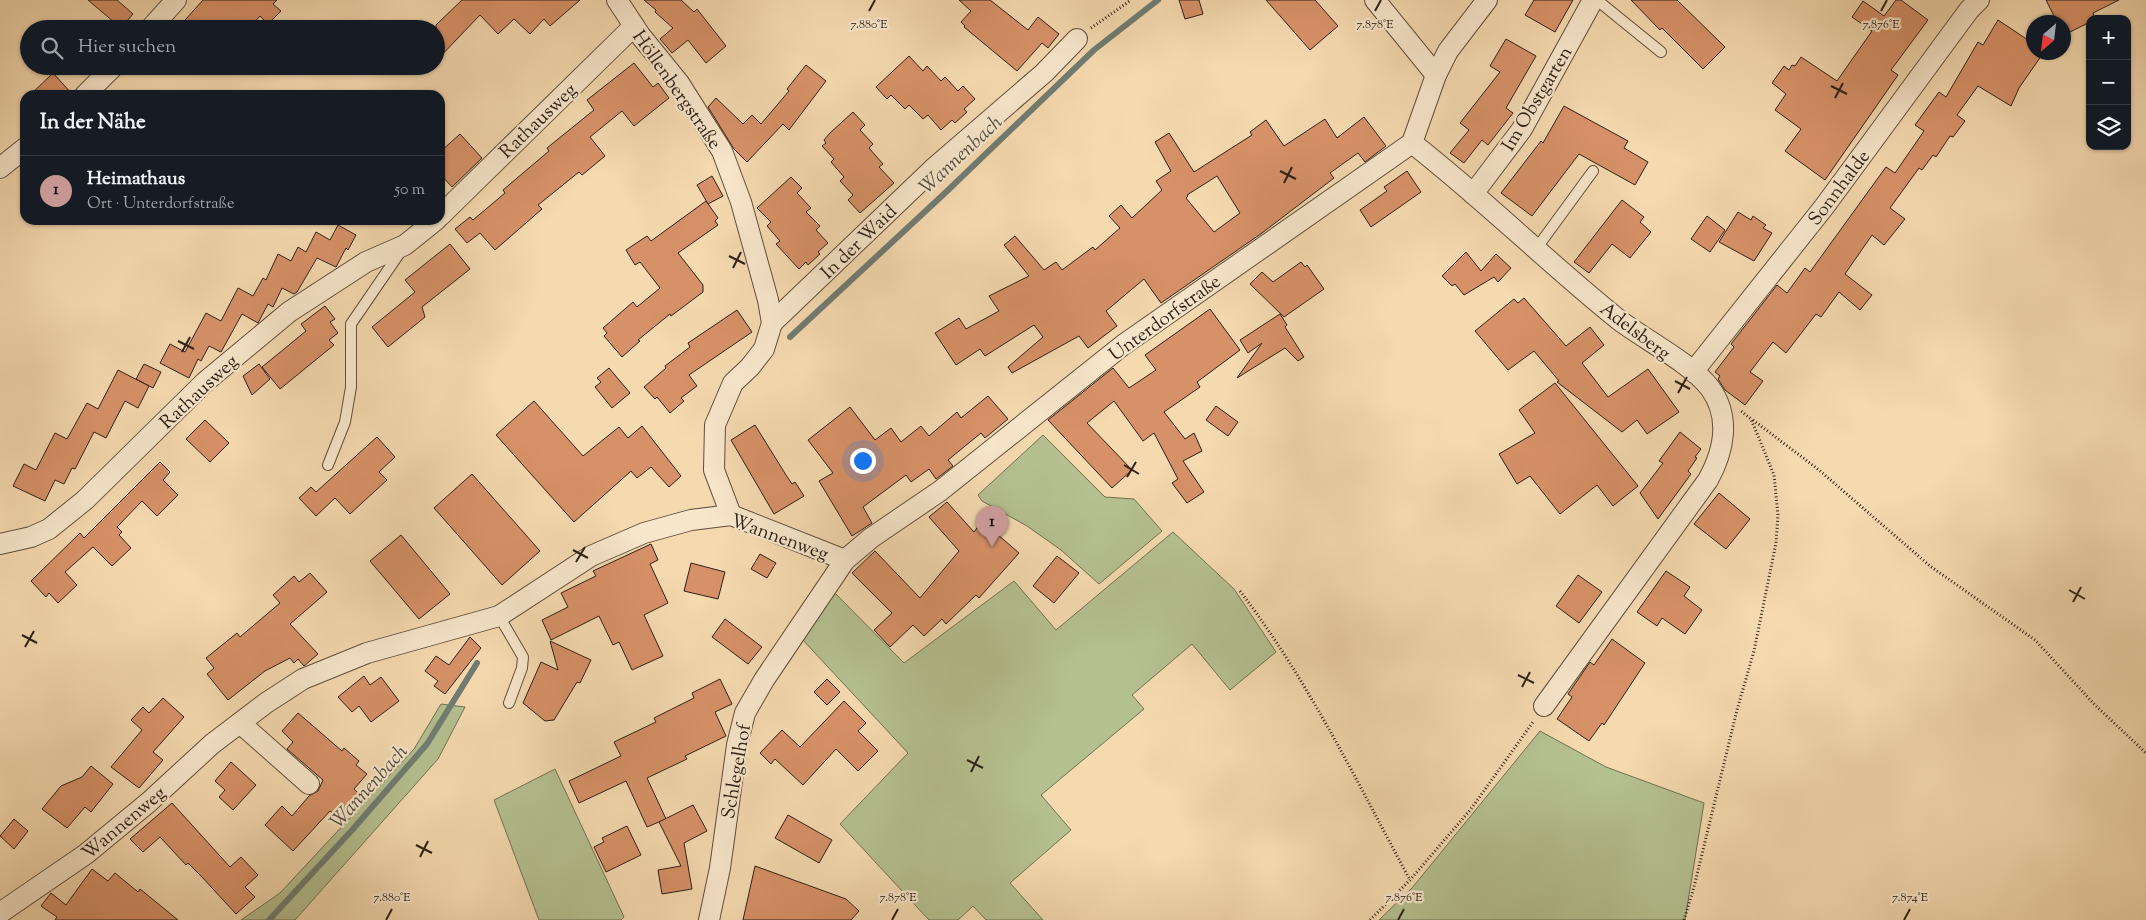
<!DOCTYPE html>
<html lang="de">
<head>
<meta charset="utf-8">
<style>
	:root { --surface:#171b24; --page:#242831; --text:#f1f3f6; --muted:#9ea1a6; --line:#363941; --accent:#c59692 }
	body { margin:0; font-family:"Sorts Mill Goudy",serif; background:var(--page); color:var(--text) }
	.controls { position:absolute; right:15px; top:15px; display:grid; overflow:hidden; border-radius:10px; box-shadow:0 1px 4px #0004 }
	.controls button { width:45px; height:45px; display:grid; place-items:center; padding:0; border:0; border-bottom:1px solid var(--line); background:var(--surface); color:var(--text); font:25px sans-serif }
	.compass { position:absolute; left:2026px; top:15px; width:45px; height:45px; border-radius:50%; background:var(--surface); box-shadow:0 1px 4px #0004; rotate:208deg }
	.you { position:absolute; left:862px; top:460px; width:18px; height:18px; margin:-12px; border:4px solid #fff; border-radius:50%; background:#1a73e8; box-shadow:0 0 0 8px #1a73e833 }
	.badge { display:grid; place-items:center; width:32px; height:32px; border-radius:50%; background:var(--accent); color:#111; font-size:16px; font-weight:700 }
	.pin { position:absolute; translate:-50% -41px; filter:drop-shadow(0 1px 2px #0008) }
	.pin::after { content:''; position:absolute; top:26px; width:18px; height:15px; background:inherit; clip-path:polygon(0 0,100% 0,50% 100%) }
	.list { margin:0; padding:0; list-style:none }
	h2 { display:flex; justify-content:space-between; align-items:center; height:65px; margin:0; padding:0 20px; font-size:21px }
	h2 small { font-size:16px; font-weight:400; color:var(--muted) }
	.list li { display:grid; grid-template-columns:32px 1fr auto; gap:15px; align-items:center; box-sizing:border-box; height:70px; padding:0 20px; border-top:1px solid var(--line) }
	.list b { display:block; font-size:19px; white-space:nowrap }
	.list p { margin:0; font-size:16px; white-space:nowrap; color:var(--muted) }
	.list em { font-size:16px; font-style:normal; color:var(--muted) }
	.icon { flex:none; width:28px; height:28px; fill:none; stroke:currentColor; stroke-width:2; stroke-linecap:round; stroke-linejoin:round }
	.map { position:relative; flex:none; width:2146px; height:920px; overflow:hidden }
	.search { position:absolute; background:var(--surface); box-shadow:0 1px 4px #0004; left:20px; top:20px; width:425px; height:55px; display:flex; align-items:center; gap:12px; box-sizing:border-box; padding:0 18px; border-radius:28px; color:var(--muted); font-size:19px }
	.panel { position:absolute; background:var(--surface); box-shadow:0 1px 4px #0004; left:20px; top:90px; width:425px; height:135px; border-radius:15px }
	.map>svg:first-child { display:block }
</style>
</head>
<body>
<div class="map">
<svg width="2146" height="920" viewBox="0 0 2146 920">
	<rect width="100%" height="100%" fill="#f5d9af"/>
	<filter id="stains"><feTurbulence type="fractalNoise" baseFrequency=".004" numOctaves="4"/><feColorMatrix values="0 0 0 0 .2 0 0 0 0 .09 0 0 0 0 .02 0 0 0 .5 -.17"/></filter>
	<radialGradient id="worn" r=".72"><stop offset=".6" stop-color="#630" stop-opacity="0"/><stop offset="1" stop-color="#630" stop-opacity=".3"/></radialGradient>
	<g fill="#b5c090" stroke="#717054">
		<polygon points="1043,435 1105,497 1134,499 1162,531 1099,584 1061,550 1027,526 982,501 978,495"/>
		<polygon points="1173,532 1234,589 1276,652 1230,690 1192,644 1132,695 1144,709 1041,795 1071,830 1010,883 1043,920 986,920 973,906 958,920 929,920 840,824 908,753 801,638 834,592 904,663 1014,581 1056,630"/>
		<polygon points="441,704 465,707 438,759 295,920 241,920 280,893 414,749"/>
		<polygon points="1540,731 1606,767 1704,803 1685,920 1379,920 1412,888"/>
		<polygon points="555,769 624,917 621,920 539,920 494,800"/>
	</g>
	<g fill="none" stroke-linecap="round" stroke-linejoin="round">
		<g stroke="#707c73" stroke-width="6">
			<polyline points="790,337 945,193 1094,50 1158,0"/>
			<polyline points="269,920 353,829 427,744 477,663"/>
		</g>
	</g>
	<g fill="#d79168" stroke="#2d2018" fill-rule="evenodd">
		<polygon points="88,0 117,0 133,14 121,28"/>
		<polygon points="203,0 277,0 273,4 281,11 268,24 260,16 248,29 177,29"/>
		<polygon points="462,0 580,0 550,26 544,19 530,34 514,19 498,34 480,15 436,61 436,25"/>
		<polygon points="644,0 681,0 694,12 697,9 726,46 706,63 688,40 672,53 660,39 673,28 655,12 656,10"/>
		<polygon points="959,0 990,0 1028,30 1038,17 1059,34 1048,48 1042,43 1017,71 964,27 965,26 961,22 971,11"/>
		<polygon points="1179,0 1199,0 1203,14 1185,19"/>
		<polygon points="1266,0 1315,0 1338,26 1310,50"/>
		<polygon points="1534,0 1573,0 1555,32 1525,15"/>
		<polygon points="1631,0 1677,0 1725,47 1703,69 1662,28 1660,30"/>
		<polygon points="1896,0 1901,0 1928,20 1891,70 1898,75 1825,180 1785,151 1801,129 1775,110 1786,94 1772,83 1784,66 1789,70 1792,65 1795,66 1801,57 1837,81 1872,31 1852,17 1863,1 1884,16"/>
		<polygon points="2046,0 2119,0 2093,13 2095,19 2090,19 2090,22 2064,35 2064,22 2057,22"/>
		<polygon points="1998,20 2034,44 2034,52 2044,52 2019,88 2011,106 1978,86 1957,115 1965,121 1953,137 1950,136 1936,157 1933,155 1922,170 1919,168 1890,208 1905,219 1884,245 1872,235 1845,274 1872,295 1860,310 1839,292 1821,317 1816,314 1786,353 1773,342 1750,372 1763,381 1745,405 1725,390 1718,379 1720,376 1715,372 1734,347 1731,344 1777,285 1787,293 1805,268 1810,272 1886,167 1895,173 1924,131 1915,125 1939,92 1946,97 1978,42 1983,45"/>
		<polygon points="1506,39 1536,56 1506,108 1513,113 1488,145 1482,140 1464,163 1450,153 1469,130 1460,123 1500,72 1490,66"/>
		<polygon points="909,56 923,71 927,66 941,81 945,77 958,91 963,86 975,99 964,109 967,112 955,123 952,120 941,130 928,115 923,119 909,105 905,109 891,95 887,99 876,87"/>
		<polygon points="634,63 653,87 658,83 669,98 634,126 622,111 590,137 605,156 582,175 579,172 538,205 542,209 495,250 480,233 467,243 455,229 470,217 473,220 505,193 503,190 549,151 547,148 594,110 587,100"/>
		<polygon points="806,65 826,81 789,130 783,124 747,162 734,149 708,107 716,98 743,124 752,115 761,124 789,91 787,89"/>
		<polygon points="53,73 73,95 30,95"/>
		<polygon points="1564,106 1628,141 1624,148 1648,162 1635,185 1579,154 1532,216 1501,193 1541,141 1543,143"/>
		<polygon points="853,112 865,125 860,130 873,144 869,148 883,164 879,167 894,183 860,213 848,200 853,195 840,181 844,177 831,162 834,159 822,146 826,143 824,140 830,133"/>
		<path d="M1364,117L1386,146L1365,162L1358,153L1330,173L1334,178L1262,233L1161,303L1144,279L1106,311L1117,326L1088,348L1079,336L1012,373L1008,367L1043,337L1034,325L985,356L980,349L956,365L935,333L959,318L966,329L999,311L989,296L1029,276L1004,245L1015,236L1044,270L1056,262L1062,270L1093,247L1095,250L1120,228L1109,216L1121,205L1132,218L1162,190L1156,181L1171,171L1155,142L1169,133L1194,172L1252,135L1250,132L1266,120L1284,146L1325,119L1337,138ZM1217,176L1240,213L1214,232L1186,198L1188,196L1187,195Z"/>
		<polygon points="460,134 482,158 452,187 440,174 440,152"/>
		<polygon points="1407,171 1421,192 1371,227 1360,210 1387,191 1384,187"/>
		<polygon points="712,176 723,196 708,204 697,185"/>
		<polygon points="791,177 802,188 797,193 811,208 806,212 820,226 816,230 828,243 818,252 820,254 808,265 806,262 799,269 776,244 780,241 767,226 771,222 757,208"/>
		<polygon points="1622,200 1644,217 1640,222 1651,232 1630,258 1612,244 1589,273 1574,262"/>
		<polygon points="706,201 718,218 715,221 718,225 678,253 703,285 703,292 671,316 670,314 638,340 640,341 622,357 604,336 607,333 603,328 633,302 637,307 660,288 640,262 635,265 626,250 647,236 651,241"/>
		<polygon points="1738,212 1751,220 1753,216 1766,225 1763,228 1772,233 1754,261 1719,242"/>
		<polygon points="1707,216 1725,230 1710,252 1691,239"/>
		<polygon points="338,225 356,235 348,250 346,248 336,267 317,258 297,292 294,294 282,288 273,307 268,304 258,323 242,314 221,352 209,346 201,361 198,359 189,378 160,363 170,344 185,352 206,313 221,321 238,288 253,296 263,278 266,280 278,254 291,261 298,247 306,252 316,232 330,240"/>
		<polygon points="450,244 470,269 422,307 425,317 388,347 372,327 415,292 405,280"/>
		<polygon points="1466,252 1481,271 1496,254 1511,268 1498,282 1494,277 1464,295 1455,284 1452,286 1442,276"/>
		<polygon points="1301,262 1305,267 1307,265 1324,289 1284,317 1250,284 1262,272 1273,282"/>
		<polygon points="1524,298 1566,346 1590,327 1604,345 1582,363 1608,397 1648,369 1679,412 1647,434 1637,420 1622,432 1557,382 1559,381 1534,351 1508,370 1475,331 1514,299 1518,303"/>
		<polygon points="325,306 335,319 330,322 338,333 329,340 334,345 280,389 262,367 306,331 301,324"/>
		<polygon points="1210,309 1240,350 1197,382 1200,387 1164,412 1185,439 1194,433 1202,451 1183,461 1204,492 1187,503 1172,483 1178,479 1154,433 1143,441 1114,401 1087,423 1132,470 1112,488 1048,420 1113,368 1129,388 1156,370 1145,355"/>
		<polygon points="737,310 752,332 689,375 697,386 681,398 684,401 670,413 657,397 655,399 644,387 666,368 665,366 690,347 688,343"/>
		<polygon points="1280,314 1287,325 1285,327 1304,357 1298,361 1285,348 1237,378 1262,343 1248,353 1240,340"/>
		<polygon points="144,364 161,372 153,388 136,379"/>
		<polygon points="259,364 270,379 252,395 243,376"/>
		<polygon points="609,368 630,393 612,408 595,387 601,382 597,378"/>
		<polygon points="118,370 149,386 138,408 125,401 106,438 94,432 75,469 72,468 64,484 55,480 45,501 13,486 24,464 36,470 55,433 67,439 87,403 98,409"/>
		<polygon points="1555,383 1638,486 1613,506 1597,485 1560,514 1530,476 1517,484 1499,454 1535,433 1519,410"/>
		<polygon points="988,396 1008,419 985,438 981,433 948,460 953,466 936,479 929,469 911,482 906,475 863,507 872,523 852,536 819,481 833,473 808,440 850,407 875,440 891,428 901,442 921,426 929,436 957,412 961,418"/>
		<polygon points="534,401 583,456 619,427 628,438 642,426 681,476 669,487 651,467 637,478 631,471 574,522 496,435"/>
		<polygon points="1216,406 1238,422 1228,436 1206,420"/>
		<polygon points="205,420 229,443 210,462 186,439"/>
		<polygon points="755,425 786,475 792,484 795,482 804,496 774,514 731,440"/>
		<polygon points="1680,432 1701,449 1695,457 1697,458 1688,471 1691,474 1658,519 1640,493 1663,463 1659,461"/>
		<polygon points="377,437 395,457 379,472 387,480 350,514 335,498 316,516 299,498 311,487 316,492"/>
		<polygon points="160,462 170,472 163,480 178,495 157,516 142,501 117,527 122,532 119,535 131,548 112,566 93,547 65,572 77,585 58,603 49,593 46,597 31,581 80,533 84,538"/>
		<polygon points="472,474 540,551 502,585 434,508"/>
		<polygon points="1719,493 1750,519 1726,549 1694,524"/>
		<polygon points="947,502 974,532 982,521 1019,553 979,598 976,595 946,624 942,619 924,636 913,625 890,647 874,630 892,613 852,573 875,551 920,598 959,551 929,517"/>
		<polygon points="401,535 450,594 419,619 370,561"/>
		<polygon points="651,544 658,560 650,564 668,603 644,615 663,656 632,670 619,642 613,645 599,616 551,640 542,620 568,607 561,593 596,576 593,571"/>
		<polygon points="760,554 776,563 767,578 751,569"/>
		<polygon points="1057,556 1079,573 1054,603 1033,586"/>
		<polygon points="691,563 725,572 718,599 684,591"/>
		<polygon points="1666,571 1690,587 1684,596 1702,610 1685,634 1662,618 1657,626 1637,612"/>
		<polygon points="310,573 327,592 290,624 318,654 304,666 298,659 294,663 290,658 265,671 228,700 207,674 214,668 206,658 237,633 240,637 280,603 273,595 294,576 299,582"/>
		<polygon points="1578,575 1602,592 1579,623 1556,606"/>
		<polygon points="725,619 762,647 748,664 712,637"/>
		<polygon points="470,637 481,648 445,694 434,686 438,681 425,671 436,656 449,665"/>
		<polygon points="1612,639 1645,663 1604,725 1602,723 1589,741 1557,719 1572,697 1568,694 1590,662 1594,665"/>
		<polygon points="550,641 591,660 580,683 577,682 554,720 545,721 523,703 541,662 558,670"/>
		<polygon points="364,676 370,685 381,677 399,701 371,722 359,706 352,712 338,697"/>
		<polygon points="720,679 732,704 715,712 726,736 685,756 687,759 647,778 666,819 647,827 626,781 579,803 569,781 621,756 614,742 656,722 654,718 694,698 692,693"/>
		<polygon points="827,679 840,692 827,705 814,692"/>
		<polygon points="163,698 184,717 153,752 163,760 139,788 111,767 142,730 131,720 143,707 149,713"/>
		<polygon points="844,701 866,723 858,731 878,751 858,771 836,749 803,785 775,759 771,764 760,753 782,730 800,747"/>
		<polygon points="298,713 342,751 344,748 359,761 356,765 367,774 354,789 361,796 341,820 330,811 293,851 265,825 282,806 292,816 309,796 318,791 323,780 287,749 293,742 282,731"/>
		<polygon points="231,762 256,785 233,810 219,797 225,790 215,781"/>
		<polygon points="91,766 113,784 91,812 85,807 67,828 42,809 61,786 82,777"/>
		<polygon points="172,803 230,867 241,857 258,875 245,887 255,897 236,914 201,876 188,863 186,865 160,837 143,852 130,839"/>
		<polygon points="693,805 707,831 684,843 692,889 662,894 658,870 681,866 659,822"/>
		<polygon points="788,815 832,840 819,863 775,838"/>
		<polygon points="14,819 28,831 14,849 0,836"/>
		<polygon points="627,826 641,855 606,872 594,847 604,842 602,838"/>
		<polygon points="755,866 846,899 859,911 851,920 743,920"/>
		<polygon points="92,869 108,881 115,873 138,892 140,889 178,920 55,920 57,917 41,906 51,893 66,905"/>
	</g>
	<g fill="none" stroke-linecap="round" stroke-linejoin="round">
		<defs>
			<g id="lane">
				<polyline points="1597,0 1661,52"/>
				<polyline points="1536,249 1593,171"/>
				<polyline points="328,465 345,422 351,387 351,324 401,251"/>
				<polyline points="499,616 523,657 522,668 509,703"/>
			</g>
			<g id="street">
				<polyline points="617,0 640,35 679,83 722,151 741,202 768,300 772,323 764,349 750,367 733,383 715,425 714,470 731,515"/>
				<polyline points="1375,0 1436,75"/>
				<polyline points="150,29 176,0"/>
				<polyline points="85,95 114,66"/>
				<path d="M1412,143C1484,199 1548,263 1619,320C1644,339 1692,364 1710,388C1731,417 1724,451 1708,480L1544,706"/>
				<polyline points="0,168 25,148"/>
				<polyline points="1473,194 1522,129 1593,0"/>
				<polyline points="440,216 634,26"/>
				<polyline points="772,323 935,167 1044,73 1077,39"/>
				<polyline points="1693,372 1824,207 1969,10 1979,0"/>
				<polyline points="0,544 31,537 49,529 85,500 205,382 289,312 366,262 405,245 436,220"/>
				<polyline points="240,723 309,784"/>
				<polyline points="0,913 86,854 149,802 212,744 266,703 303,679 367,653 499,616 591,556 644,533 691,520 731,515 845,560"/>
				<polyline points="709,920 720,868 737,745 745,713 764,680 845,560 871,538 940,491 1123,345 1412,143 1436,75 1448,51 1487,0"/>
			</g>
		</defs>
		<use href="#lane" stroke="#5f4e3e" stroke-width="12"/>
		<use href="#street" stroke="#5f4e3e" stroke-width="22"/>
		<g stroke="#2d2018" stroke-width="3" stroke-dasharray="1 2.5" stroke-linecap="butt">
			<polyline points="1091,28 1131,0"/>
			<polyline points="1753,420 1819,470 1930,566 2035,640 2095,705 2146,753"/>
			<path d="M1240,591C1308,680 1357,782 1410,880"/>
			<polyline points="1370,920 1410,880 1471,809 1533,722"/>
			<polyline points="1684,920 1694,887 1737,710 1754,651 1776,543 1778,515 1774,475 1751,419 1741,411"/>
		</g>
		<use href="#lane" stroke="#f8e6cb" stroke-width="10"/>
		<use href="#street" stroke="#f8e6cb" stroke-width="20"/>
	</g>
	<path fill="none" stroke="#2d2018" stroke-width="2" d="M869,11L875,0M1375,11L1381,0M1881,11L1887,0M1831,86L1847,94M1835,98L1843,83M1280,171L1296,179M1284,183L1292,167M729,256L745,264M733,268L741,252M178,341L194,349M182,352L190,337M1675,381L1690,389M1678,393L1687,377M1124,465L1139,474M1127,477L1136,462M573,550L588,558M576,562L585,547M2069,590L2085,599M2073,602L2081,587M22,635L37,643M25,647L34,631M1518,675L1534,683M1522,687L1530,672M967,760L983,768M971,772L979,756M416,845L432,853M420,857L428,841M386,920L392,909M892,920L898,909M1398,920L1404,909M1904,920L1910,909"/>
	<g text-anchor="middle" stroke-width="4.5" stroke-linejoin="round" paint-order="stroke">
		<g font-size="19" fill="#2d2018" stroke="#f8e6cb">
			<text transform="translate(678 89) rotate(55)" y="7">Höllenbergstraße</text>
			<text transform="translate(1536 98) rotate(-59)" y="7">Im Obstgarten</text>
			<text transform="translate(537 120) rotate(-44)" y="7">Rathausweg</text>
			<text transform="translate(1838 187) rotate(-53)" y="7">Sonnhalde</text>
			<text transform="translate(858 241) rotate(-44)" y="7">In der Waid</text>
			<text transform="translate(1164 317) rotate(-36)" y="7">Unterdorfstraße</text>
			<text transform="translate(1636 330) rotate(37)" y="7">Adelsberg</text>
			<text transform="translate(198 391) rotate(-43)" y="7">Rathausweg</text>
			<text transform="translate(780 536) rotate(20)" y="7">Wannenweg</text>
			<text transform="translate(735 771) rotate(-80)" y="7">Schlegelhof</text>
			<text transform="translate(123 822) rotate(-40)" y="7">Wannenweg</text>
		</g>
		<g font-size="20" font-style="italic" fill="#4f4e46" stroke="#f8e6cb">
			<text transform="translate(960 154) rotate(-43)" y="7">Wannenbach</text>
			<text transform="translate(368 786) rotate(-48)" y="7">Wannenbach</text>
		</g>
	</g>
	<g font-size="12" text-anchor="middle" fill="#2d2018" stroke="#f8e6cb" stroke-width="4.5" stroke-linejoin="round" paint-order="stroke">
		<text x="869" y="28">7.880°E</text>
		<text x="1375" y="28">7.878°E</text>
		<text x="1881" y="28">7.876°E</text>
		<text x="392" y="901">7.880°E</text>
		<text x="898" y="901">7.878°E</text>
		<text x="1404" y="901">7.876°E</text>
		<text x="1910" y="901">7.874°E</text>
	</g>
	<rect width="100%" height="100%" filter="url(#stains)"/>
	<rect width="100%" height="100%" fill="url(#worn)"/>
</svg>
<div class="controls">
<button>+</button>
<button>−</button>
<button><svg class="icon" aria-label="layers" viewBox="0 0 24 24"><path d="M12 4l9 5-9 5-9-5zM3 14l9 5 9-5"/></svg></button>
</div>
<svg class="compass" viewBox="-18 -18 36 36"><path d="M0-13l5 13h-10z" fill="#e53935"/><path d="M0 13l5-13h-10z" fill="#9ea1a6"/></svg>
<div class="you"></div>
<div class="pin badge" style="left:992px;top:547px">1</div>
<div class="search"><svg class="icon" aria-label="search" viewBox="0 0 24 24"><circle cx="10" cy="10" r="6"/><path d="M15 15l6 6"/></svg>Hier suchen</div>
<section class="panel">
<h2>In der Nähe<small></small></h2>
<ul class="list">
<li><span class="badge">1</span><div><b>Heimathaus</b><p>Ort · Unterdorfstraße</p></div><em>50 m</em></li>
</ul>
</section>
</div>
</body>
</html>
